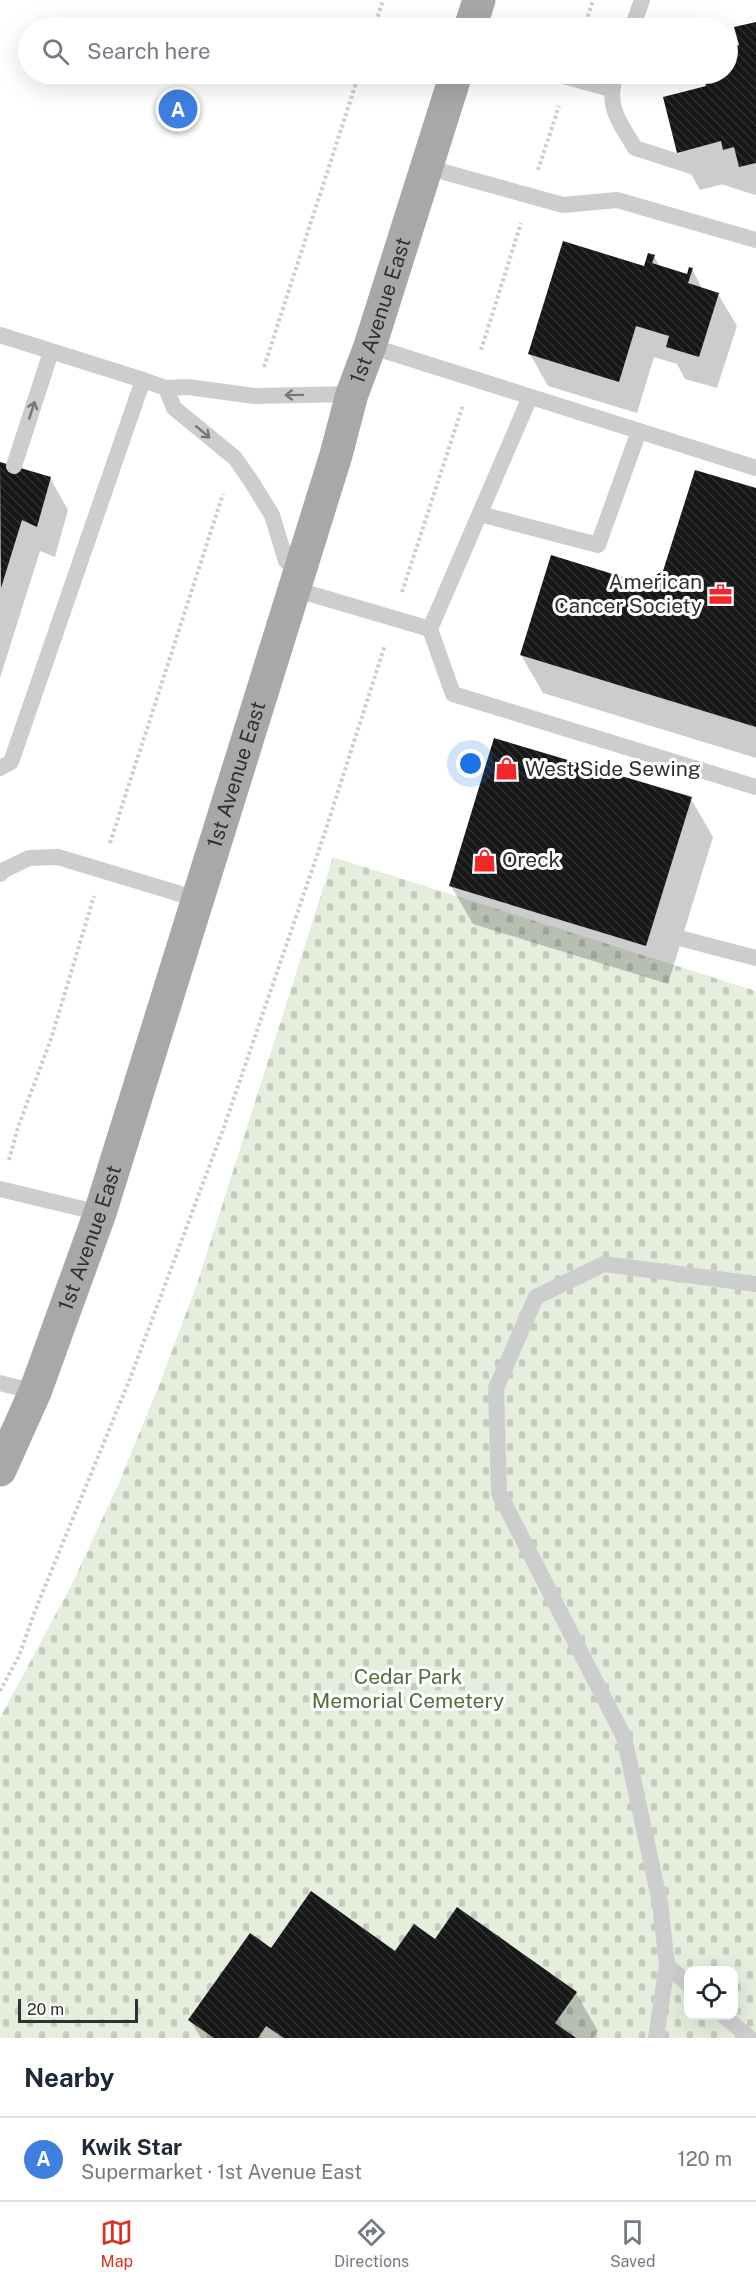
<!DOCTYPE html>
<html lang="en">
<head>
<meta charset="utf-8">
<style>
	:root { --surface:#fff; --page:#f6f6f7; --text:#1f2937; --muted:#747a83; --line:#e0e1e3; --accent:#d93025 }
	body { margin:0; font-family:"Public Sans",sans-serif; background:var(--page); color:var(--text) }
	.controls { position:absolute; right:18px; bottom:18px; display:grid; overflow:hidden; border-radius:12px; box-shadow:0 6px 24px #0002 }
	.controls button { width:54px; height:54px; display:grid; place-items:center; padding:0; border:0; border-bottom:2px solid var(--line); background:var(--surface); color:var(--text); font:30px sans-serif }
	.scale { position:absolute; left:18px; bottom:15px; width:120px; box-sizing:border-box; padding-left:6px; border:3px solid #303030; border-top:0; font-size:16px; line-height:21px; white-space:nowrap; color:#303030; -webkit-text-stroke:4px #fff; paint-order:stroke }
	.you { position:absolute; left:471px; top:764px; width:21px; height:21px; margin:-15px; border:4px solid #fff; border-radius:50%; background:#1a73e8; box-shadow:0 0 0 9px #1a73e833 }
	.badge { display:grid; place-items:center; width:39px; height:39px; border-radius:50%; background:var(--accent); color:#fff; font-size:20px; font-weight:700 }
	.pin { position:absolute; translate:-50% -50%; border:3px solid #fff; box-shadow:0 2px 6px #0006 }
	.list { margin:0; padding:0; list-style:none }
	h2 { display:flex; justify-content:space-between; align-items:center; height:78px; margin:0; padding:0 24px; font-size:26px }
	h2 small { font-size:20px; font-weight:400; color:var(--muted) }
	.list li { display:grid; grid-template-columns:39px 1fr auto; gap:18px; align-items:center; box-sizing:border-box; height:84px; padding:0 24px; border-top:2px solid var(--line) }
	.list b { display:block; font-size:22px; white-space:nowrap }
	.list p { margin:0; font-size:20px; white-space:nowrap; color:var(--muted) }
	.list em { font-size:20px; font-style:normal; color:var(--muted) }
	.icon { flex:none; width:33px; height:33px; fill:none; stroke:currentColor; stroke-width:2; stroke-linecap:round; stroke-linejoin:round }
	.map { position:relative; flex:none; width:756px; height:2038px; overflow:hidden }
	.search { position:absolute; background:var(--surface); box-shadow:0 6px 24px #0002; left:18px; right:18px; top:18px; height:66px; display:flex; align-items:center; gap:15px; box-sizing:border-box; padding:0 21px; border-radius:33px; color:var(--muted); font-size:22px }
	.sheet { height:162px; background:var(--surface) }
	nav { display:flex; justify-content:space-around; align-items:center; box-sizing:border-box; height:84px; border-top:2px solid var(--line); background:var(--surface); font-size:16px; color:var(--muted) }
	nav a { display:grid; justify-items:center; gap:3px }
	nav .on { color:var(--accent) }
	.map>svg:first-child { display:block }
</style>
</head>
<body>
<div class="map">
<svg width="756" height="2038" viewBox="0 0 756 2038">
	<defs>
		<pattern id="cemetery-stones" width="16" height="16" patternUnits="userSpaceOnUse" patternTransform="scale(1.5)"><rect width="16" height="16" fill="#e5eedd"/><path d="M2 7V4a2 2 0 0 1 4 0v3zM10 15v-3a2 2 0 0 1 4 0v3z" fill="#c5ccbe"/></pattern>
		<pattern id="building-back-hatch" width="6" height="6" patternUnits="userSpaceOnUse" patternTransform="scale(1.5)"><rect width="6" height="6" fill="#171717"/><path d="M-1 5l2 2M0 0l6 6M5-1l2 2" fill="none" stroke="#303030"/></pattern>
	</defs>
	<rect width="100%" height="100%" fill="#fff"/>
	<path fill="url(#cemetery-stones)" fill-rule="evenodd" d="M333,857L756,991V2038H0V1718L72,1584L118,1485L160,1383L198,1281ZM688,1970H734V2016H688Z"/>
	<g fill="#0003">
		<polygon points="756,23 756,194 742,179 700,190 679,152 708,87 705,76 728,74 728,49 741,46"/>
		<polygon points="654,256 660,267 688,276 692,269 703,290 718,294 737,326 717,388 685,379 677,364 654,357 637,413 548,386 530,354 645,268"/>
		<polygon points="0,463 50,478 68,510 55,557 40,551 0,678"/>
		<polygon points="756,490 756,758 543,693 521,655 665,572"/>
		<polygon points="691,799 713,837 668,984 473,924 451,886"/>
		<polygon points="458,1910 576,1993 598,2031 593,2038 201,2038 190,2020 271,1950 395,1953 435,1941"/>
	</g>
	<g fill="url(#building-back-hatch)">
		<polygon points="756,22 756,163 739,167 734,147 723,150 721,141 677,153 663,97 706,86 703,75 728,74 728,48 739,45 734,27"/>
		<polygon points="563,241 644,266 648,253 655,255 652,263 687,274 689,267 693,268 688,283 719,293 699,357 666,347 669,336 636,326 619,382 528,354"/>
		<polygon points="0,462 51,477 37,527 22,520 1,588"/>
		<polygon points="695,470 756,488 756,727 520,655 551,555 642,583 663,571"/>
		<polygon points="494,738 692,797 646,946 449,886"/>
		<polygon points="311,1891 395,1951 414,1924 435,1939 457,1907 577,1992 555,2023 576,2038 284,2038 266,2026 258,2038 214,2038 188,2020 250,1933 271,1948"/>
	</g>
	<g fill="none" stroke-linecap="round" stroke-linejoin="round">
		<g stroke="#cdcdcd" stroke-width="4" stroke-dasharray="3 3" stroke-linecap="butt">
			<polyline points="374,28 383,0"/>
			<polyline points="584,28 593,0"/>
			<polyline points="538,170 559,106"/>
			<polyline points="481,350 521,223"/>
			<polyline points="264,367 359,74"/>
			<polyline points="402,592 463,405"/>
			<polyline points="110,843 223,494"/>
			<polyline points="9,1160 18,1127 51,1039 94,896"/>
			<polyline points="0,1691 19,1656 35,1611 131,1376 224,1127 325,832 385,645"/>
		</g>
		<g stroke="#cdcdcd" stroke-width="16">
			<polyline points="632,28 642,0"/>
			<polyline points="556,74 611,89"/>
			<path d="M616,74C605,105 619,122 635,148L756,187"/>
			<polyline points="426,167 563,205 617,200 756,240"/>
			<polyline points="0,335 143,380"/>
			<polyline points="370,346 756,468"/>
			<polyline points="166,388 174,408 235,458 251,481 272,515 286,561 300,570"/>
			<polyline points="14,466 51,352"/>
			<polyline points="480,514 598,545 639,431"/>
			<polyline points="294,589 430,629 453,694 756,787"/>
			<polyline points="430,629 530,397"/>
			<polyline points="0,768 11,762 143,380 166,388 188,387 254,396 352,394"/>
			<polyline points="0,874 4,870 29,858 58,857 197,899"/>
			<polyline points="683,939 756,958"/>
			<polyline points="0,1189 100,1213"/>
			<polyline points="0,1383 35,1392"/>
			<polyline points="667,1965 688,1984"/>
			<polyline points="724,2016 750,2038"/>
			<polyline points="656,2038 667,1965 660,1903 624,1737 499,1493 496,1388 536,1297 604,1264 756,1284"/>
		</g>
		<g stroke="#a8a8a8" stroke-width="33">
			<polyline points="470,28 479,0"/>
			<path id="s1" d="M0,1470L35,1392L100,1213L336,455L352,394L370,346L456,74"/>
		</g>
	</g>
	<defs><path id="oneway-shaft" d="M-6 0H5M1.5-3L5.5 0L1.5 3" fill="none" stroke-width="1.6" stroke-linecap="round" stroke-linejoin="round" transform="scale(1.5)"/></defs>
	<g stroke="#777">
		<use href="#oneway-shaft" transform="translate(294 395) rotate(179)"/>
		<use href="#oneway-shaft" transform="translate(32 410) rotate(-72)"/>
		<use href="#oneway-shaft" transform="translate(203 432) rotate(40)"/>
	</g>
	<defs>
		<symbol id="office-bare" viewBox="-9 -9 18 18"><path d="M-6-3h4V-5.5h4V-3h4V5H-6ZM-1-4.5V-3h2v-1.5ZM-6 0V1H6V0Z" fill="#f2272c" stroke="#fff" stroke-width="2.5" paint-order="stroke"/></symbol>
		<symbol id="shop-bare" viewBox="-9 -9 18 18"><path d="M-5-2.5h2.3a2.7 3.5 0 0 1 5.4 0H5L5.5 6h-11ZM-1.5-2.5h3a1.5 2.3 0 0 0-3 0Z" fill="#f2272c" stroke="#fff" stroke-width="2.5" paint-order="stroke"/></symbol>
	</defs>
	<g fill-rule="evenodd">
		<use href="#office-bare" x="704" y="578" width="33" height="33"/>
		<use href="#shop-bare" x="490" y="752" width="33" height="33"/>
		<use href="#shop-bare" x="468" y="844" width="33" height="33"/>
	</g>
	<g text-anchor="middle" stroke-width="6" stroke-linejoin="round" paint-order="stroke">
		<g font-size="21" fill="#303030" stroke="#fff">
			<text dy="7" stroke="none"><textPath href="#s1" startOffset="1221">1st Avenue East</textPath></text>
			<text dy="7" stroke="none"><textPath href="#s1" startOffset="735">1st Avenue East</textPath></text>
			<text dy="7" stroke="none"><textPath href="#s1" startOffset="249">1st Avenue East</textPath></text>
		</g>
		<g font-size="21" fill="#303030" stroke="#fff" text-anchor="start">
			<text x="702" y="589" text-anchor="end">American<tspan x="702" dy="24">Cancer Society</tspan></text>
			<text x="525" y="776">West Side Sewing</text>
			<text x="502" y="867">Oreck</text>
		</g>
		<g font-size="21" fill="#506f39" stroke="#fff">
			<text x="408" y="1684">Cedar Park<tspan x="408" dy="24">Memorial Cemetery</tspan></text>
		</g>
	</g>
</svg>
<div class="controls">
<button><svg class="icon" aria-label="locate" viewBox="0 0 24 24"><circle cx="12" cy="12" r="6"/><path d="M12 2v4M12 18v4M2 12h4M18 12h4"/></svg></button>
</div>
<div class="scale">20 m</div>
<div class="you"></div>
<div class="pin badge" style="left:178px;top:109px;background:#3f7fe0">A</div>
<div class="search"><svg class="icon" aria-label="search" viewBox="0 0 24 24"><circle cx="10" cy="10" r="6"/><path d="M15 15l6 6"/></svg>Search here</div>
</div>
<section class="sheet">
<h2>Nearby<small></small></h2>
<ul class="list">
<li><span class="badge" style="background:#3f7fe0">A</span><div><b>Kwik Star</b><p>Supermarket · 1st Avenue East</p></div><em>120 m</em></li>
</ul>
</section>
<nav>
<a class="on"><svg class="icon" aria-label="map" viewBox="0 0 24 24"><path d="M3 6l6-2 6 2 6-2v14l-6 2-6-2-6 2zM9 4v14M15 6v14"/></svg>Map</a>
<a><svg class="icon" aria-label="directions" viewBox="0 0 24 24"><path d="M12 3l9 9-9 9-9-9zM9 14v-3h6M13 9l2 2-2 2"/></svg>Directions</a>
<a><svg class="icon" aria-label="saved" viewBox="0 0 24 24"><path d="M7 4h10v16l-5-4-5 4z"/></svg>Saved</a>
</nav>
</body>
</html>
